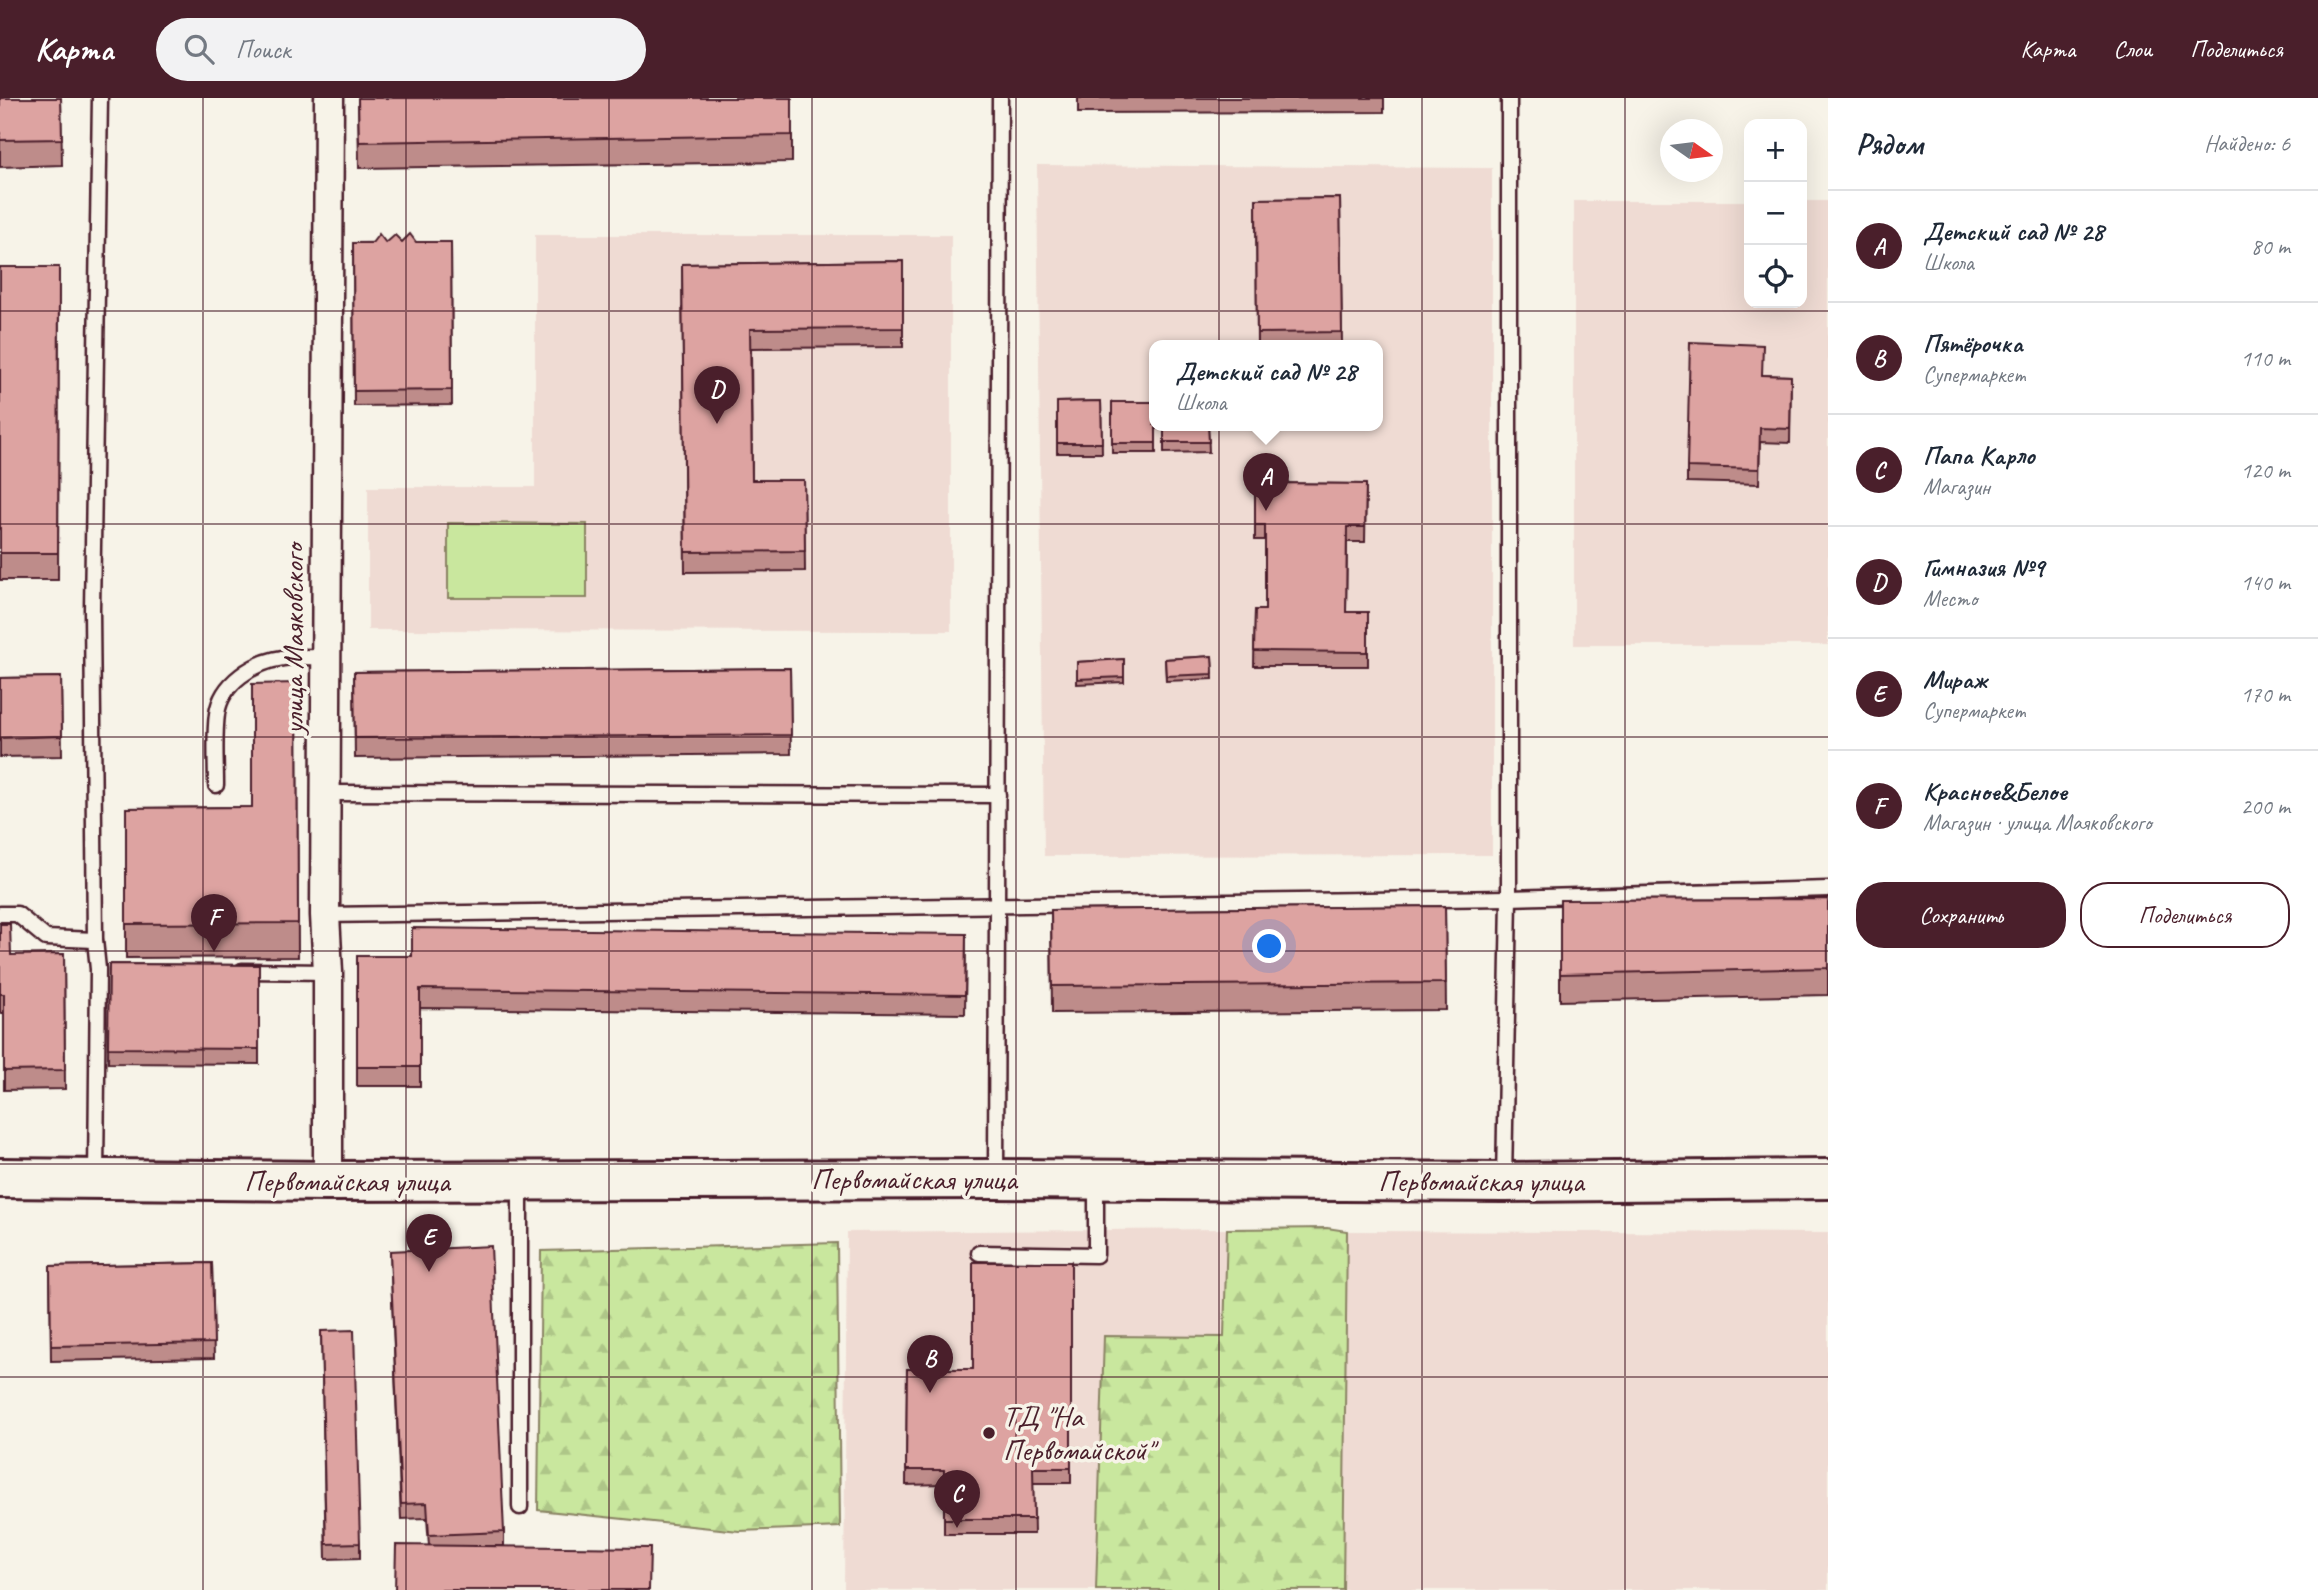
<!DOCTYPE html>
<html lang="ru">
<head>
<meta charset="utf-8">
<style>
	:root { --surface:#fff; --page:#f2f2f3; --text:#1f2937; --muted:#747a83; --line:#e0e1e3; --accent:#4a1f2b }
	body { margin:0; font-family:Caveat,sans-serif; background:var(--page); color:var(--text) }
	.controls { position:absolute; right:21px; top:21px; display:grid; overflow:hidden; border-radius:14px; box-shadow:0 7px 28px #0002 }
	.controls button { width:63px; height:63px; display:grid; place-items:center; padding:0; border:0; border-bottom:2px solid var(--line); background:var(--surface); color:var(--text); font:35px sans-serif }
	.compass { position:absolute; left:1660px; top:21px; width:63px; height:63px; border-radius:50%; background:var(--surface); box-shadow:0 7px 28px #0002; rotate:104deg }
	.you { position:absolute; left:1270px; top:849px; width:24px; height:24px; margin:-18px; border:5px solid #fff; border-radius:50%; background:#1a73e8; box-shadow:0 0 0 10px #1a73e833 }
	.badge { display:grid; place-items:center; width:46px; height:46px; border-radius:50%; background:var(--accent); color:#fff; font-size:23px; font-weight:700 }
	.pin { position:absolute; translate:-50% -58px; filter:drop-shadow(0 2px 4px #0008) }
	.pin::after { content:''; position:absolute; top:37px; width:24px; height:21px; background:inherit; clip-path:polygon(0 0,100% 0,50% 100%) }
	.popup { position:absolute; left:1149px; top:242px; width:234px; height:91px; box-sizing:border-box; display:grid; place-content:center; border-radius:14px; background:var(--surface); filter:drop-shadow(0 2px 5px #0005); font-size:23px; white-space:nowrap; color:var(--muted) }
	.popup b { font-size:26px; color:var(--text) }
	.popup::after { content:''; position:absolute; left:50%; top:100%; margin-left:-14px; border:14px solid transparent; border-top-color:var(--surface) }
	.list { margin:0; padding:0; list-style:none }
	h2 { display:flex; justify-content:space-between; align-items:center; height:91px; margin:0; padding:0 28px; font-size:30px }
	h2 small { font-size:23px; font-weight:400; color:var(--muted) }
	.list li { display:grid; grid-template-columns:46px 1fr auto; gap:21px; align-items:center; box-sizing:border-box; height:112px; padding:0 28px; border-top:2px solid var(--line) }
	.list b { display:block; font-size:26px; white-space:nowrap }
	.list p { margin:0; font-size:23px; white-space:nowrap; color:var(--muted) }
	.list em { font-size:23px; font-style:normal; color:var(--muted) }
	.actions { display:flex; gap:14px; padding:21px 28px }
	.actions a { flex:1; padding:16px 0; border:2px solid var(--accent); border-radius:28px; text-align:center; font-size:24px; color:var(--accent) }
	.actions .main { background:var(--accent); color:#fff }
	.icon { flex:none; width:38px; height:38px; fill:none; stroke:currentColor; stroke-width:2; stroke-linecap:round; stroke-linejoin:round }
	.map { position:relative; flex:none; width:1828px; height:1492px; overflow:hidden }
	header { display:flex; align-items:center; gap:42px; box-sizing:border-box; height:98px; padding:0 35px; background:var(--accent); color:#fff }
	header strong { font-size:33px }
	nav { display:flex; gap:38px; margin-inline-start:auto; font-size:24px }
	.search { width:490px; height:63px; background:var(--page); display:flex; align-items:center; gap:18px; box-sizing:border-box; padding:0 24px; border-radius:38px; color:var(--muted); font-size:26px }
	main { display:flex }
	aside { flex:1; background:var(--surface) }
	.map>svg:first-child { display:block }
</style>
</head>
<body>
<header>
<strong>Карта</strong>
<div class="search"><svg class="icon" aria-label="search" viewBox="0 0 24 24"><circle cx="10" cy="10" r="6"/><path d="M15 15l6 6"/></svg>Поиск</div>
<nav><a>Карта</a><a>Слои</a><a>Поделиться</a></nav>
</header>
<main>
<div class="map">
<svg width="1828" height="1492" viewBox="0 0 1828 1492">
	<defs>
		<pattern id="forest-firs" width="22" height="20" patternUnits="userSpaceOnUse" patternTransform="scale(1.75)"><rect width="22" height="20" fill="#c9e79e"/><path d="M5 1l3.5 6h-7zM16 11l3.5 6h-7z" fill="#aec688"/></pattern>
	</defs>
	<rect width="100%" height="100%" fill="#f7f3e8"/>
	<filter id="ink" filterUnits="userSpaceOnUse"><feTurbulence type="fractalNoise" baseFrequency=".0143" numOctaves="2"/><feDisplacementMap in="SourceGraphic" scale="14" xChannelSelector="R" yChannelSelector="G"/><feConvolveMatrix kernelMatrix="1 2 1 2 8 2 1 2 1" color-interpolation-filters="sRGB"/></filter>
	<g filter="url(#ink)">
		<g fill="#efdbd3" fill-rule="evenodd">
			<path d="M1037,67L1492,70V757L1044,758ZM1154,247H1378V327H1154Z"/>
			<polygon points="1574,103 1749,103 1749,205 1802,205 1802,103 1828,103 1828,547 1574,547"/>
			<polygon points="535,137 951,137 951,533 368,532 368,389 535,389"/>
			<polygon points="1227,1131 1224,1239 1104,1238 1096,1492 844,1492 847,1134"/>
			<polygon points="1347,1133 1828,1135 1828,1492 1343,1492"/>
		</g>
		<g fill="url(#forest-firs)" stroke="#8a8364" stroke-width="2">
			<polygon points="1327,1130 1347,1133 1343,1492 1096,1492 1104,1238 1224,1239 1227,1131"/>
			<polygon points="837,1145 840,1429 739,1433 538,1412 541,1153"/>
		</g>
		<polygon fill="#c9e79e" stroke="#8a8364" stroke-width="2" points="448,425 587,426 587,500 448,500"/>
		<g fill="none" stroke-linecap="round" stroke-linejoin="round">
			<defs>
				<g id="lane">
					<path d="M216,687C216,664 214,639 217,616C221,585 254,564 283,560C297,558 312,559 326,560"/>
					<polyline points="326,695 998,697"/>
					<polyline points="0,816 17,816 46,840 95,842"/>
					<polyline points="325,817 1509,800 1828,791"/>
					<polyline points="242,873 328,874"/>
					<polyline points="96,1080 98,871 95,842 92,512 100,0"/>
					<polyline points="996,1080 1000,0"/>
					<polyline points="1504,1084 1509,800 1509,0"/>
					<polyline points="520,1085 520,1409"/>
					<polyline points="979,1155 1096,1157 1096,1083"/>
				</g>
				<polyline id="street" points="328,1083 328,874 325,817 329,0"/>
				<polyline id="secondary" points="0,1080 328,1083 996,1081 1504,1084 1828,1081"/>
			</defs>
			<use href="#lane" stroke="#4a1f2b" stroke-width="19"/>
			<use href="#street" stroke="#4a1f2b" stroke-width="33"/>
			<use href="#secondary" stroke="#4a1f2b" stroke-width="44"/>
			<use href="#lane" stroke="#f7f3e8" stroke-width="14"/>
			<use href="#street" stroke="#f7f3e8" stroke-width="28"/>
			<use href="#secondary" stroke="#f7f3e8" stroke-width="38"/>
		</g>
		<g fill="#be8c8a" stroke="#4a1f2b" stroke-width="2">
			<polygon points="0,0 61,0 62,67 0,69"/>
			<polygon points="358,0 792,0 792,64 359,70"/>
			<polygon points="1078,0 1384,0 1384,14 1078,15"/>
			<polygon points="1340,100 1342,247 1257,247 1256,101"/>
			<polygon points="451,144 452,307 354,308 353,145"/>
			<polygon points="903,163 903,249 751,250 752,382 804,382 805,473 685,474 682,166"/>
			<polygon points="0,169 59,169 58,482 0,482"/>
			<polygon points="1762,277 1791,278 1790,345 1760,344 1759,386 1687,384 1687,369"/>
			<polygon points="1101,303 1102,355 1057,355 1057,304"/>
			<polygon points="1112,304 1156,327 1156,355 1112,355"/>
			<polygon points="1164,327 1208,327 1209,354 1164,355"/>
			<polygon points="1255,385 1366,386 1365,444 1347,444 1346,514 1368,514 1368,568 1254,568 1255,512 1265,512 1265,442 1255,442"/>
			<polygon points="1212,558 1213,581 1166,583 1165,561"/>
			<polygon points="1124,561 1124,584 1077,586 1077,564"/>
			<polygon points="790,570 791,656 355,660 354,574"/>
			<polygon points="61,579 62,658 0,659 0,580"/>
			<polygon points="297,585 298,859 126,860 126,710 252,709"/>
			<polygon points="1828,801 1828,897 1560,903 1560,802"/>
			<polygon points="1445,808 1446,912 1052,915 1051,812"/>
			<polygon points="0,826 11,857 64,856 65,991 4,992 4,915 0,915"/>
			<polygon points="966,836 965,916 420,910 420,988 357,988 357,858 412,858"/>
			<polygon points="109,866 259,867 259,966 108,965"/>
			<polygon points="390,1153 504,1434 504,1448 429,1448 427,1420 401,1421"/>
			<polygon points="1071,1164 1071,1385 1033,1385 1034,1436 944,1436 944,1386 906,1387 907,1271 973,1271"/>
			<polygon points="212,1165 214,1260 51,1263 50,1168"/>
			<polygon points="321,1233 360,1445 360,1460 326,1461"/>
		</g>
		<g fill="#dda3a1" stroke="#4a1f2b" stroke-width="2">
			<polygon points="0,0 61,0 62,41 0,42"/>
			<polygon points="358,0 792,0 792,37 359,44"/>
			<polygon points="1340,100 1342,234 1257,235 1256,101"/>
			<polygon points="379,136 386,145 395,137 402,144 410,136 416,144 451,144 452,292 354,293 353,145 372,145"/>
			<polygon points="903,163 903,230 750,231 752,382 804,382 805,453 685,454 682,166"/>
			<polygon points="0,169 59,169 58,455 0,455"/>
			<polygon points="1690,244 1763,247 1762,277 1791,278 1790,331 1760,330 1759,371 1687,369"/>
			<polygon points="1101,303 1102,345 1057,345 1057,304"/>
			<polygon points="1112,304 1154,304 1154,327 1156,327 1156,345 1112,345"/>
			<polygon points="1164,327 1208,327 1209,344 1164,344"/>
			<polygon points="1255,385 1366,386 1365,429 1347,429 1346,514 1368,514 1368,554 1254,553 1255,512 1265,512 1265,427 1255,427"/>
			<polygon points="1212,558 1213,576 1166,578 1165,561"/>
			<polygon points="1124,561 1124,579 1077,581 1077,564"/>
			<polygon points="790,570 791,637 355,640 354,574"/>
			<polygon points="61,579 62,638 0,640 0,580"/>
			<polygon points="297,585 298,825 126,826 126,710 252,709 252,586"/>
			<polygon points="1828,801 1828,870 1560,876 1560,802"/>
			<polygon points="1445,808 1446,885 1052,888 1051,812"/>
			<polygon points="0,826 10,826 11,857 64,856 65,972 4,973 4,896 0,896"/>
			<polygon points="412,830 966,836 965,897 420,891 420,969 357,969 357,858 412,858"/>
			<polygon points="109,866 259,867 259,951 108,950"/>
			<polygon points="491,1148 504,1434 429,1437 427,1405 401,1406 390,1153"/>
			<polygon points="973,1164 1071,1164 1071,1370 1033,1370 1034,1421 944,1421 944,1372 906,1372 907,1271 973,1271"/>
			<polygon points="212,1165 214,1245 51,1248 50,1168"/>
			<polygon points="354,1232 360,1445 326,1446 321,1233"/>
			<polygon points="396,1447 650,1450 649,1492 395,1492"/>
		</g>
	</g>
	<path fill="none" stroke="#4a1f2b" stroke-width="2" stroke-opacity="0.55" d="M203,0V1492M406,0V1492M609,0V1492M812,0V1492M1016,0V1492M1219,0V1492M1422,0V1492M1625,0V1492M0,213H1828M0,426H1828M0,639H1828M0,853H1828M0,1066H1828M0,1279H1828"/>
	<circle fill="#4a1f2b" stroke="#f7f3e8" stroke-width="2.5" cx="989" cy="1335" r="7"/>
	<g text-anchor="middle" stroke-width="7" stroke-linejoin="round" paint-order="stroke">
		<g font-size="30" fill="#4a1f2b" stroke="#f7f3e8">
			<text transform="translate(293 541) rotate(-90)" y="10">улица Маяковского</text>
			<text x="914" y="1091">Первомайская улица</text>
			<text x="347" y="1093">Первомайская улица</text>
			<text x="1481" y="1093">Первомайская улица</text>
		</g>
		<g font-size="30" fill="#4a1f2b" stroke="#f7f3e8" text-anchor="start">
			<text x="1003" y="1328">ТД "На<tspan x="1003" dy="34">Первомайской"</tspan></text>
		</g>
	</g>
</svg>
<div class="controls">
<button>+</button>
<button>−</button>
<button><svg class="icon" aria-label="locate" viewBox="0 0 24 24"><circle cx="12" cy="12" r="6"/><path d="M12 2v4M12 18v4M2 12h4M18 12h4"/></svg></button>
</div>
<svg class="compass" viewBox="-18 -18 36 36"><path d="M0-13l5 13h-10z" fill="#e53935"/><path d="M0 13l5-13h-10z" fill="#747a83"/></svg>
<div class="you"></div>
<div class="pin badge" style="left:1266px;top:413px">A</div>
<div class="popup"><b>Детский сад № 28</b>Школа</div>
<div class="pin badge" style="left:930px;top:1295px">B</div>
<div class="pin badge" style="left:957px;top:1430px">C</div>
<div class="pin badge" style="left:717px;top:326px">D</div>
<div class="pin badge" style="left:429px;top:1174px">E</div>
<div class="pin badge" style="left:214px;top:854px">F</div>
</div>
<aside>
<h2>Рядом<small>Найдено: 6</small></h2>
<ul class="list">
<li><span class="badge">A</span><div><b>Детский сад № 28</b><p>Школа</p></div><em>80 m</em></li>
<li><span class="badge">B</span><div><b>Пятёрочка</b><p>Супермаркет</p></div><em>110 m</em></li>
<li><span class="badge">C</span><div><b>Папа Карло</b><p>Магазин</p></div><em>120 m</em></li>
<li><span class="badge">D</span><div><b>Гимназия №9</b><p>Место</p></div><em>140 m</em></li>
<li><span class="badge">E</span><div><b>Мираж</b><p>Супермаркет</p></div><em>170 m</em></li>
<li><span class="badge">F</span><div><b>Красное&amp;Белое</b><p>Магазин · улица Маяковского</p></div><em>200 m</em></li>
</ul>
<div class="actions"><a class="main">Сохранить</a><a>Поделиться</a></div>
</aside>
</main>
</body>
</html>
